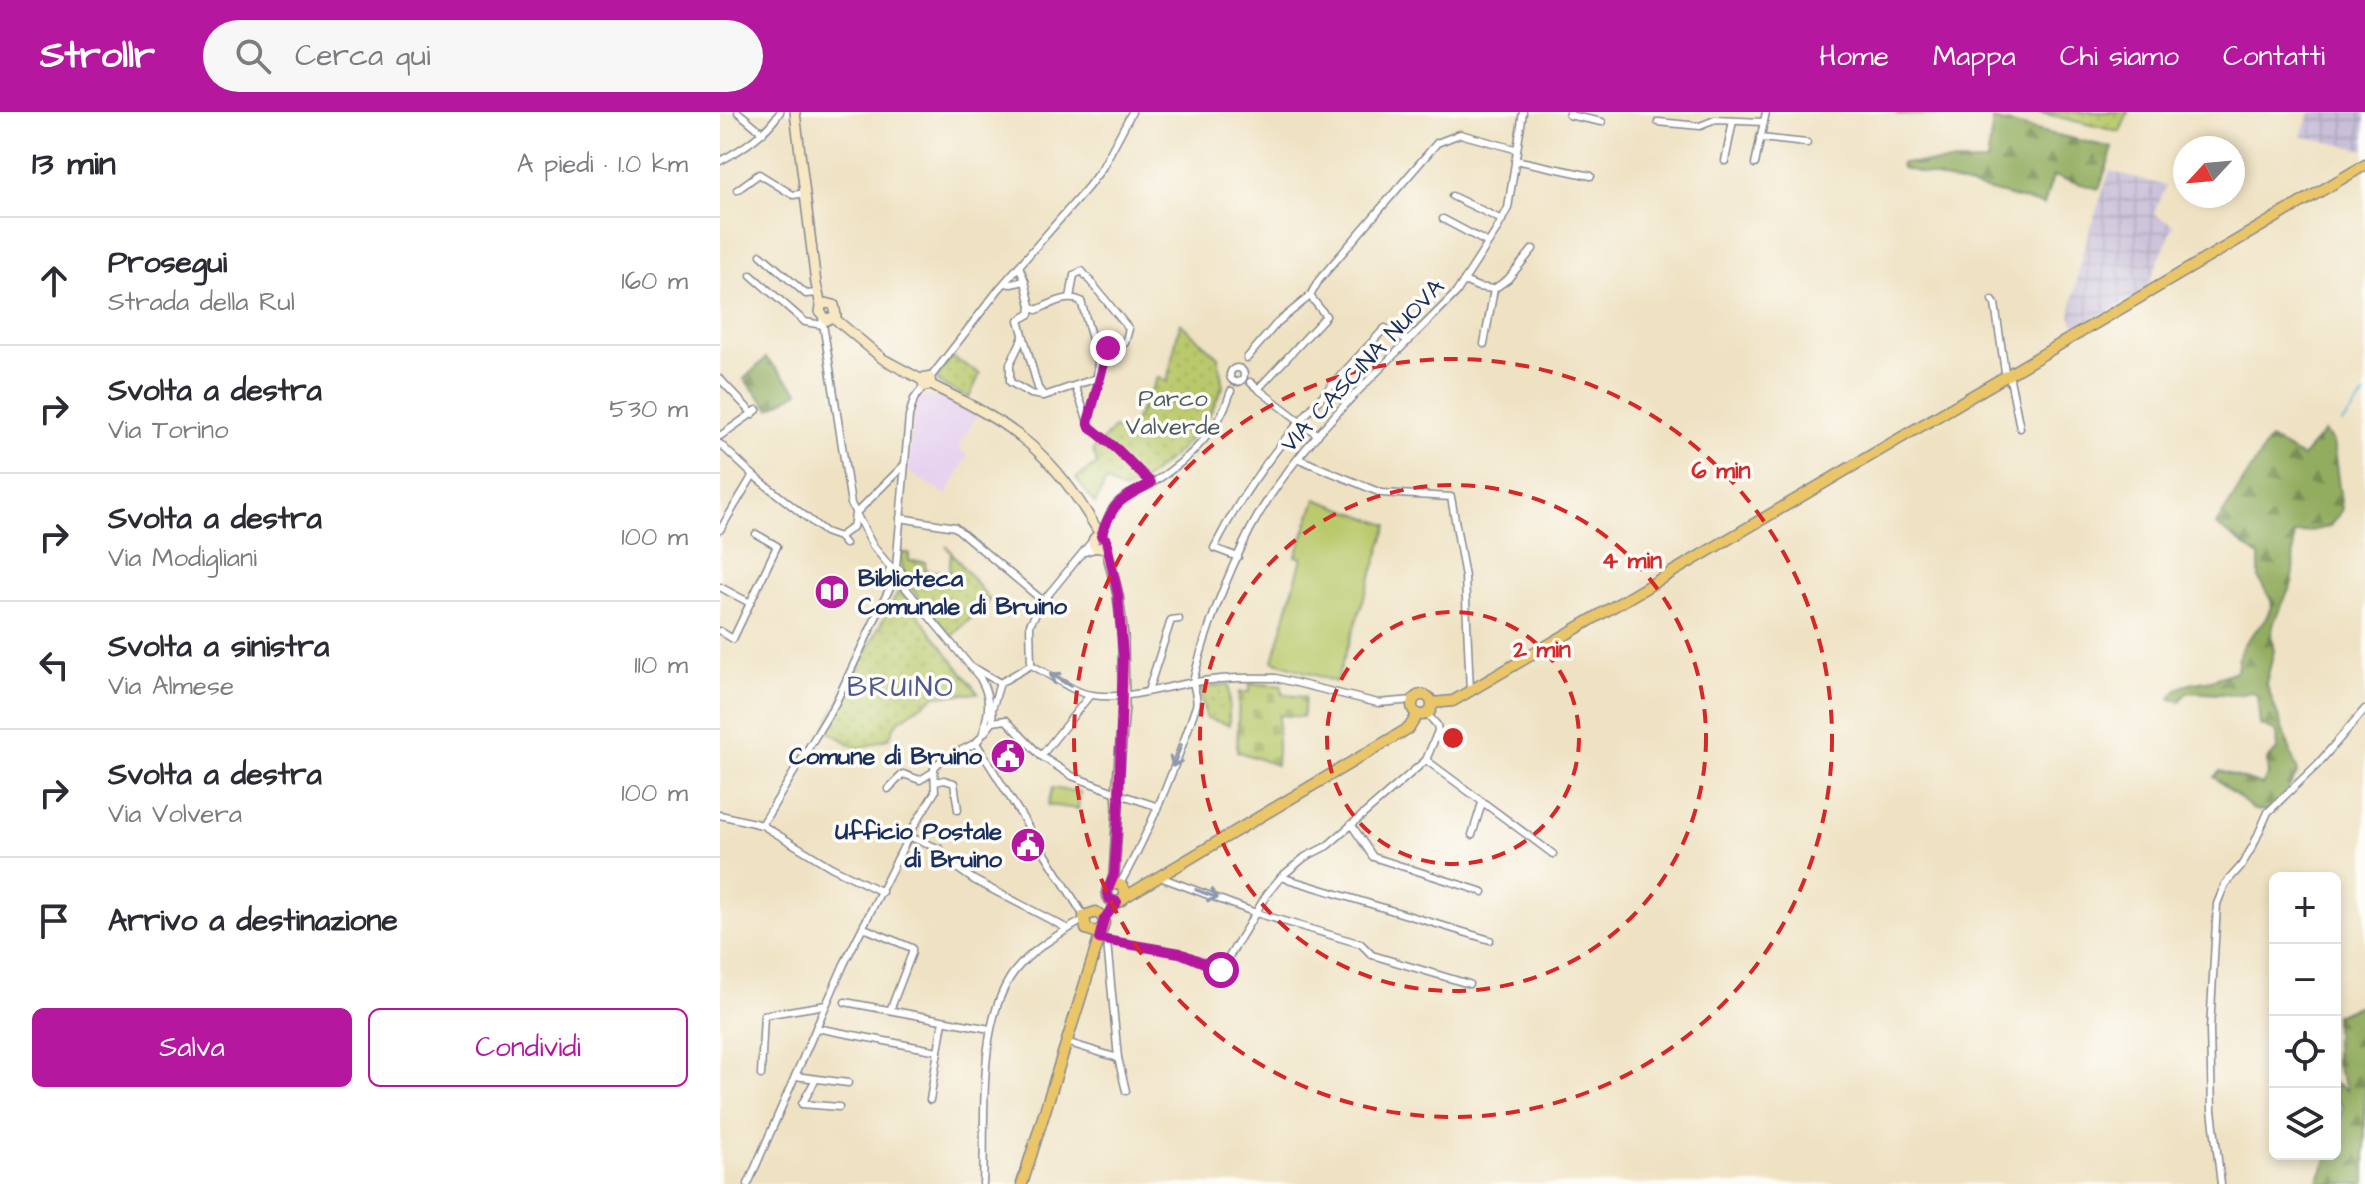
<!DOCTYPE html>
<html lang="it">
<head>
<meta charset="utf-8">
<style>
	:root { --surface:#fff; --page:#f7f7f7; --text:#2b2b33; --muted:#7c7c81; --line:#e1e1e2; --accent:#b5179e }
	body { margin:0; font-family:"Architects Daughter",sans-serif; background:var(--page); color:var(--text) }
	.controls { position:absolute; right:24px; bottom:24px; display:grid; overflow:hidden; border-radius:12px; box-shadow:0 4px 12px #0003 }
	.controls button { width:72px; height:72px; display:grid; place-items:center; padding:0; border:0; border-bottom:2px solid var(--line); background:var(--surface); color:var(--text); font:40px sans-serif }
	.compass { position:absolute; left:1453px; top:24px; width:72px; height:72px; border-radius:50%; background:var(--surface); box-shadow:0 4px 12px #0003; rotate:244deg }
	.stop { position:absolute; width:24px; height:24px; margin:-18px; border:6px solid #b5179e; border-radius:50%; background:#fff }
	.stop.end { background:#b5179e; border-color:#fff; box-shadow:0 2px 8px #0008 }
	.list { margin:0; padding:0; list-style:none }
	h2 { display:flex; justify-content:space-between; align-items:center; height:104px; margin:0; padding:0 32px; font-size:34px }
	h2 small { font-size:26px; font-weight:400; color:var(--muted) }
	.list li { display:grid; grid-template-columns:52px 1fr auto; gap:24px; align-items:center; box-sizing:border-box; height:128px; padding:0 32px; border-top:2px solid var(--line) }
	.list b { display:block; font-size:30px; white-space:nowrap }
	.list p { margin:0; font-size:26px; white-space:nowrap; color:var(--muted) }
	.list em { font-size:26px; font-style:normal; color:var(--muted) }
	.actions { display:flex; gap:16px; padding:24px 32px }
	.actions a { flex:1; padding:18px 0; border:2px solid var(--accent); border-radius:12px; text-align:center; font-size:28px; color:var(--accent) }
	.actions .main { background:var(--accent); color:#fff }
	.icon { flex:none; width:44px; height:44px; fill:none; stroke:currentColor; stroke-width:2; stroke-linecap:round; stroke-linejoin:round }
	.map { position:relative; flex:none; width:1645px; height:1072px; overflow:hidden }
	header { display:flex; align-items:center; gap:48px; box-sizing:border-box; height:112px; padding:0 40px; background:var(--accent); color:#fff }
	header strong { font-size:38px }
	nav { display:flex; gap:44px; margin-inline-start:auto; font-size:28px }
	.search { width:560px; height:72px; background:var(--page); display:flex; align-items:center; gap:20px; box-sizing:border-box; padding:0 28px; border-radius:44px; color:var(--muted); font-size:30px }
	main { display:flex }
	aside { flex:1; background:var(--surface) }
	.map>svg:first-child { display:block }
</style>
</head>
<body>
<header>
<strong>Strollr</strong>
<div class="search"><svg class="icon" aria-label="search" viewBox="0 0 24 24"><circle cx="10" cy="10" r="6"/><path d="M15 15l6 6"/></svg>Cerca qui</div>
<nav><a>Home</a><a>Mappa</a><a>Chi siamo</a><a>Contatti</a></nav>
</header>
<main>
<aside>
<h2>13 min<small>A piedi · 1.0 km</small></h2>
<ul class="list">
<li><svg class="icon" aria-label="ahead" viewBox="0 0 24 24"><path d="M12 20V5M6 11l6-6 6 6"/></svg><div><b>Prosegui</b><p>Strada della Rul</p></div><em>160 m</em></li>
<li><svg class="icon" aria-label="right" viewBox="0 0 24 24"><path d="M7 20v-9h11M14 6l5 5-5 5"/></svg><div><b>Svolta a destra</b><p>Via Torino</p></div><em>530 m</em></li>
<li><svg class="icon" aria-label="right" viewBox="0 0 24 24"><path d="M7 20v-9h11M14 6l5 5-5 5"/></svg><div><b>Svolta a destra</b><p>Via Modigliani</p></div><em>100 m</em></li>
<li><svg class="icon" aria-label="left" viewBox="0 0 24 24"><path d="M17 20v-9H6M10 6l-5 5 5 5"/></svg><div><b>Svolta a sinistra</b><p>Via Almese</p></div><em>110 m</em></li>
<li><svg class="icon" aria-label="right" viewBox="0 0 24 24"><path d="M7 20v-9h11M14 6l5 5-5 5"/></svg><div><b>Svolta a destra</b><p>Via Volvera</p></div><em>100 m</em></li>
<li><svg class="icon" aria-label="arrive" viewBox="0 0 24 24"><path d="M6 21V4h12l-3 4 3 4H6"/></svg><div><b>Arrivo a destinazione</b></div></li>
</ul>
<div class="actions"><a class="main">Salva</a><a>Condividi</a></div>
</aside>
<div class="map">
<svg width="1645" height="1072" viewBox="0 0 1645 1072">
	<defs>
		<pattern id="industrial-grid" width="8" height="8" patternUnits="userSpaceOnUse" patternTransform="scale(2)"><rect width="8" height="8" fill="#c8bfd8"/><path d="M0 4h8M4 0v8" fill="none" stroke="#aba4bc"/></pattern>
		<pattern id="grass-dots" width="8" height="8" patternUnits="userSpaceOnUse" patternTransform="scale(2)"><rect width="8" height="8" fill="#bac96c"/><path d="M2 2h.1M6 6h.1" fill="none" stroke="#9fad60" stroke-width="1.8" stroke-linecap="round"/></pattern>
		<pattern id="forest-firs" width="22" height="20" patternUnits="userSpaceOnUse" patternTransform="scale(2)"><rect width="22" height="20" fill="#93ad60"/><path d="M5 1l3.5 6h-7zM16 11l3.5 6h-7z" fill="#778d52"/></pattern>
		<pattern id="cemetery-stones" width="16" height="16" patternUnits="userSpaceOnUse" patternTransform="scale(2)"><rect width="16" height="16" fill="#bac96c"/><path d="M2 7V4a2 2 0 0 1 4 0v3zM10 15v-3a2 2 0 0 1 4 0v3z" fill="#9fad60"/></pattern>
	</defs>
	<rect width="100%" height="100%" fill="#fdfcf7"/>
	<filter id="ink" filterUnits="userSpaceOnUse"><feTurbulence type="fractalNoise" baseFrequency=".0125" numOctaves="2"/><feDisplacementMap in="SourceGraphic" scale="16" xChannelSelector="R" yChannelSelector="G"/><feConvolveMatrix kernelMatrix="1 2 1 2 8 2 1 2 1" color-interpolation-filters="sRGB"/></filter>
	<filter id="wash" filterUnits="userSpaceOnUse"><feTurbulence type="fractalNoise" baseFrequency=".006" numOctaves="4" result="noise"/><feDisplacementMap in="SourceGraphic" scale="32" xChannelSelector="R" yChannelSelector="G"/><feGaussianBlur stdDeviation="1.8" result="paint"/><feColorMatrix in="noise" values="0 0 0 0 0 0 0 0 0 0 0 0 0 0 0 0 0 1.4 0 .05"/><feComposite in="paint" operator="in"/></filter>
	<g filter="url(#wash)">
		<rect width="100%" height="100%" fill="#efe2c3"/>
		<polygon fill="#e6d2f0" points="225,284 258,302 238,336 248,343 227,383 188,360 194,298 200,286"/>
		<g fill="url(#industrial-grid)">
			<polygon points="1590,0 1645,0 1645,38 1581,24"/>
			<polygon points="1390,59 1446,74 1434,102 1454,113 1425,180 1358,216 1350,204 1363,138"/>
		</g>
		<g fill="url(#grass-dots)" stroke="#6a7c65" stroke-width="2">
			<polygon points="1318,0 1408,0 1400,20"/>
			<polygon points="460,211 498,245 503,275 488,305 461,337 424,369 404,379 386,369 375,392 356,366 377,352 373,338 394,316 409,320 438,265 447,270"/>
			<polygon points="232,245 260,262 249,286 219,271 216,266"/>
			<path d="M226,434L270,488L231,525L186,470C185,459 180,452 180,441H189V449L205,450L206,459L229,460L231,441Z"/>
			<polygon points="179,478 258,581 215,584 177,610 169,626 139,637 105,617"/>
			<polygon points="509,572 509,613 486,606 479,577"/>
		</g>
		<g fill="url(#forest-firs)" stroke="#576e5f" stroke-width="2">
			<polygon points="1177,0 1272,0 1272,4 1177,2"/>
			<polygon points="1273,8 1393,36 1379,77 1333,64 1324,93 1182,56 1181,51 1267,50"/>
			<polygon points="46,246 79,280 50,297 24,267"/>
			<path d="M1604,320L1613,330L1622,398L1609,415L1574,422L1573,469L1554,510L1551,523L1554,539L1546,571L1578,660L1555,700L1534,698L1494,665L1500,659L1542,673L1548,663L1547,649L1558,637L1557,620L1540,613L1537,583L1532,580L1516,583L1467,580L1460,589L1450,587C1460,570 1473,572 1491,568C1500,566 1508,561 1517,559C1518,551 1519,540 1523,533C1534,518 1548,511 1552,490L1539,467V444L1496,413L1550,327L1582,345Z"/>
			<polygon points="1645,891 1645,1072 1597,1072 1609,1042 1615,1042 1615,1021 1623,994 1615,988 1615,972 1627,978 1615,951 1615,903"/>
		</g>
		<polygon fill="url(#cemetery-stones)" stroke="#6a7c65" stroke-width="2" points="530,571 562,574 562,582 585,585 583,605 559,603 556,653 517,639 519,580 529,580"/>
		<g fill="#bac96c" stroke="#6a7c65" stroke-width="2">
			<polygon points="596,387 668,413 616,570 553,549 582,446 576,444"/>
			<polygon points="332,676 360,680 358,697 328,693"/>
		</g>
		<g fill="none" stroke-linecap="round" stroke-linejoin="round">
			<polyline stroke="#56b8d5" stroke-width="2" points="1622,311 1645,283"/>
		</g>
	</g>
	<g filter="url(#ink)">
		<g fill="none" stroke-linecap="round" stroke-linejoin="round">
			<defs>
				<g id="street">
					<polyline points="18,0 43,21"/>
					<polyline points="850,0 849,3 882,10"/>
					<polyline points="938,10 980,14 995,8 1044,10"/>
					<polyline points="1040,26 1087,31"/>
					<polyline points="795,48 871,64"/>
					<path d="M0,49C23,37 46,22 60,0"/>
					<polyline points="1005,49 1013,9"/>
					<polyline points="1035,52 1046,0"/>
					<polyline points="17,78 39,62 73,83 86,81"/>
					<polyline points="732,84 782,108"/>
					<polyline points="723,107 768,131"/>
					<polyline points="41,143 86,182 98,181"/>
					<path d="M299,154L305,169L311,194L310,202L299,208L318,276L324,284L377,266L378,248L361,189C347,182 330,192 317,198L311,194"/>
					<polyline points="31,163 85,210 103,213"/>
					<polyline points="744,169 758,175 774,177 788,167 813,137"/>
					<polyline points="285,171 291,172 305,169"/>
					<polyline points="350,186 354,163 362,159 409,217 405,231 377,241"/>
					<polyline points="1272,188 1275,192 1285,260 1290,267 1300,316"/>
					<polyline points="102,205 131,392 153,434 172,457"/>
					<polyline points="303,225 290,252 290,270 311,282 323,284"/>
					<polyline points="764,232 774,177"/>
					<polyline points="527,246 557,211 590,184"/>
					<circle cx="517" cy="263" r="7"/>
					<polyline points="210,266 279,177 368,75 382,56 412,0"/>
					<polyline points="0,267 33,302"/>
					<polyline points="530,270 538,277 606,204 590,184 599,168 717,31 740,22 795,37"/>
					<polyline points="355,274 370,315 398,338 431,371"/>
					<polyline points="538,277 598,323"/>
					<polyline points="369,307 388,236"/>
					<polyline points="0,324 37,298"/>
					<polyline points="0,332 33,363 105,420 119,425 125,432"/>
					<polyline points="579,347 661,381 731,385 745,465 750,579"/>
					<polyline points="180,406 235,415 323,489"/>
					<polyline points="0,418 33,363"/>
					<path d="M381,424C386,412 389,398 398,390C407,381 420,378 431,372C466,350 499,320 511,279"/>
					<polyline points="119,425 133,415 135,402 184,353"/>
					<polyline points="365,440 378,436"/>
					<path d="M518,445L494,436C537,349 600,286 665,216L689,229"/>
					<polyline points="176,456 189,304 194,287 204,274"/>
					<circle cx="175" cy="463" r="7"/>
					<polyline points="0,475 30,491"/>
					<polyline points="0,519 13,527 57,434 36,422"/>
					<path d="M311,553C330,562 353,581 372,583C405,588 436,577 469,571C497,566 528,565 556,566L658,591L694,588"/>
					<polyline points="311,553 310,512 323,489 373,428"/>
					<polyline points="256,557 280,571 272,597 273,610 265,620"/>
					<polyline points="280,571 311,553"/>
					<polyline points="428,579 451,508 459,507"/>
					<polyline points="273,610 286,608 321,644 370,583"/>
					<polyline points="256,631 364,804"/>
					<polyline points="321,644 352,664 397,681"/>
					<polyline points="706,648 833,742"/>
					<polyline points="216,670 224,668 234,671 238,698"/>
					<polyline points="168,677 183,662 200,668 213,660"/>
					<polyline points="399,682 436,694"/>
					<polyline points="0,703 42,713 111,755 162,780"/>
					<polyline points="631,712 653,745 763,780"/>
					<polyline points="42,713 115,592 173,469"/>
					<polyline points="752,723 762,691"/>
					<polyline points="190,725 220,737 234,754 254,768 348,817"/>
					<polyline points="440,765 536,801 641,832 652,843 749,872"/>
					<polyline points="561,765 770,828"/>
					<path d="M400,772C431,717 456,654 476,594C479,584 471,575 474,565C487,515 507,464 530,418C576,330 667,252 736,181L776,119L788,96L803,0"/>
					<polyline points="144,816 192,836 192,841 171,896"/>
					<polyline points="379,827 460,841 501,858 547,782 561,765 585,745 607,734 706,648 718,619 717,613 707,602"/>
					<polyline points="387,830 398,946 406,979"/>
					<polyline points="125,890 270,917"/>
					<polyline points="96,916 218,939"/>
					<polyline points="346,930 398,946"/>
					<polyline points="41,963 44,903 106,893"/>
					<polyline points="75,964 128,971"/>
					<polyline points="96,967 82,992 119,995"/>
					<polyline points="210,988 223,909"/>
					<path d="M28,1072L124,852L194,714L215,680L214,656C226,639 255,638 262,623C265,618 265,610 267,604C270,589 267,579 260,566L179,468"/>
					<path d="M263,1072C266,1010 256,911 294,860C312,837 338,823 363,808"/>
					<polyline points="1501,1072 1492,998 1490,918 1497,792 1505,772 1521,754 1533,734 1548,700 1597,653 1645,597"/>
				</g>
				<g id="secondary">
					<polyline points="75,0 96,172 101,194 100,200 107,208 116,203 114,193 106,191 101,194"/>
					<polyline points="114,206 163,247 202,268 204,274 211,273 210,266 205,265 202,268"/>
					<path d="M211,273C298,315 332,340 381,424"/>
					<circle cx="379" cy="430" r="6"/>
					<polyline points="385,432 398,483 403,524 404,594 397,681 398,694 398,675"/>
					<polyline points="391,774 394,763 398,694"/>
				</g>
				<g id="primary">
					<circle cx="702" cy="593" r="10"/>
					<polyline points="712,591 733,589 750,579 1645,53"/>
					<circle cx="396" cy="781" r="9"/>
					<polyline points="405,785 689,616 698,602"/>
					<polyline points="302,1072 384,811 383,805 376,800 364,804 366,817 375,820 381,817"/>
				</g>
			</defs>
			<use href="#street" stroke="#858890" stroke-width="9"/>
			<use href="#secondary" stroke="#858890" stroke-width="12"/>
			<use href="#primary" stroke="#858890" stroke-width="13"/>
			<use href="#street" stroke="#fff" stroke-width="6"/>
			<use href="#secondary" stroke="#f7e8c3" stroke-width="9"/>
			<use href="#primary" stroke="#eac669" stroke-width="10"/>
		</g>
		<defs><path id="oneway-shaft" d="M-6 0H5M1.5-3L5.5 0L1.5 3" fill="none" stroke-width="1.6" stroke-linecap="round" stroke-linejoin="round" transform="scale(2)"/></defs>
		<g stroke="#8d97ae">
			<use href="#oneway-shaft" transform="translate(340 568) rotate(-149)"/>
			<use href="#oneway-shaft" transform="translate(457 644) rotate(111)"/>
			<use href="#oneway-shaft" transform="translate(487 782) rotate(21)"/>
		</g>
	</g>
	<g fill="none" stroke-linecap="round" stroke-linejoin="round" filter="url(#ink)">
		<path stroke="#b5179e" stroke-width="10" d="M388,236L368,310L370,315L398,338L431,371C399,389 395,387 381,424L386,428L398,483L403,543L399,687L394,763L387,780L389,787L397,790L384,807L379,827L460,841L501,858"/>
	</g>
	<g fill="none" stroke="#d62828" stroke-width="4" stroke-dasharray="14 10">
		<circle cx="733" cy="626" r="126"/>
		<circle cx="733" cy="626" r="253"/>
		<circle cx="733" cy="626" r="379"/>
	</g>
	<defs>
		<symbol id="library-disc" viewBox="-11 -11 22 22"><circle r="9.5" fill="#b5179e" stroke="#fdfcf7"/><path d="M-6-4Q-3-5.5-.7-3.5V5Q-3 3-6 4ZM6-4Q3-5.5 .7-3.5V5Q3 3 6 4Z" fill="#fff"/></symbol>
		<symbol id="civic-disc" viewBox="-11 -11 22 22"><circle r="9.5" fill="#b5179e" stroke="#fdfcf7"/><path d="M-.6-6.5H3V-4.5H.6V-3L4-1V1h2V6H-6V1h2V-1L-.6-3ZM-1.2 2.5V6h2.4V2.5Z" fill="#fff"/></symbol>
	</defs>
	<g fill-rule="evenodd">
		<use href="#library-disc" x="92" y="460" width="40" height="40"/>
		<use href="#civic-disc" x="268" y="624" width="40" height="40"/>
		<use href="#civic-disc" x="288" y="713" width="40" height="40"/>
	</g>
	<g text-anchor="middle" stroke-width="7" stroke-linejoin="round" paint-order="stroke">
		<g font-size="24" fill="#1b2f5e" stroke="#fdfcf7">
			<text transform="translate(642 253) rotate(-47)" y="8">VIA CASCINA NUOVA</text>
		</g>
		<g font-size="24" fill="#4b5d62" stroke="#fdfcf7">
			<text x="453" y="294">Parco<tspan x="453" dy="28">Valverde</tspan></text>
		</g>
		<g font-size="24" font-weight="bold" fill="#1b2f5e" stroke="#fdfcf7" text-anchor="end">
			<text x="138" y="474" text-anchor="start">Biblioteca<tspan x="138" dy="28">Comunale di Bruino</tspan></text>
			<text x="262" y="652">Comune di Bruino</text>
			<text x="282" y="727">Ufficio Postale<tspan x="282" dy="28">di Bruino</tspan></text>
		</g>
		<g font-size="28" letter-spacing="2" fill="#51598f" stroke="#fdfcf7">
			<text x="181" y="584">BRUINO</text>
		</g>
	</g>
	<circle cx="733" cy="626" r="12" fill="#d62828" stroke="#fdfcf7" stroke-width="4"/>
	<g font-size="24" text-anchor="middle" font-weight="bold" fill="#d62828" stroke="#fdfcf7" stroke-width="7" stroke-linejoin="round" paint-order="stroke">
		<text x="1001" y="366">6 min</text>
		<text x="912" y="456">4 min</text>
		<text x="822" y="545">2 min</text>
	</g>
</svg>
<div class="controls">
<button>+</button>
<button>−</button>
<button><svg class="icon" aria-label="locate" viewBox="0 0 24 24"><circle cx="12" cy="12" r="6"/><path d="M12 2v4M12 18v4M2 12h4M18 12h4"/></svg></button>
<button><svg class="icon" aria-label="layers" viewBox="0 0 24 24"><path d="M12 4l9 5-9 5-9-5zM3 14l9 5 9-5"/></svg></button>
</div>
<svg class="compass" viewBox="-18 -18 36 36"><path d="M0-13l5 13h-10z" fill="#e53935"/><path d="M0 13l5-13h-10z" fill="#7c7c81"/></svg>
<div class="stop" style="left:501px;top:858px"></div>
<div class="stop end" style="left:388px;top:236px"></div>
</div>
</main>
</body>
</html>
